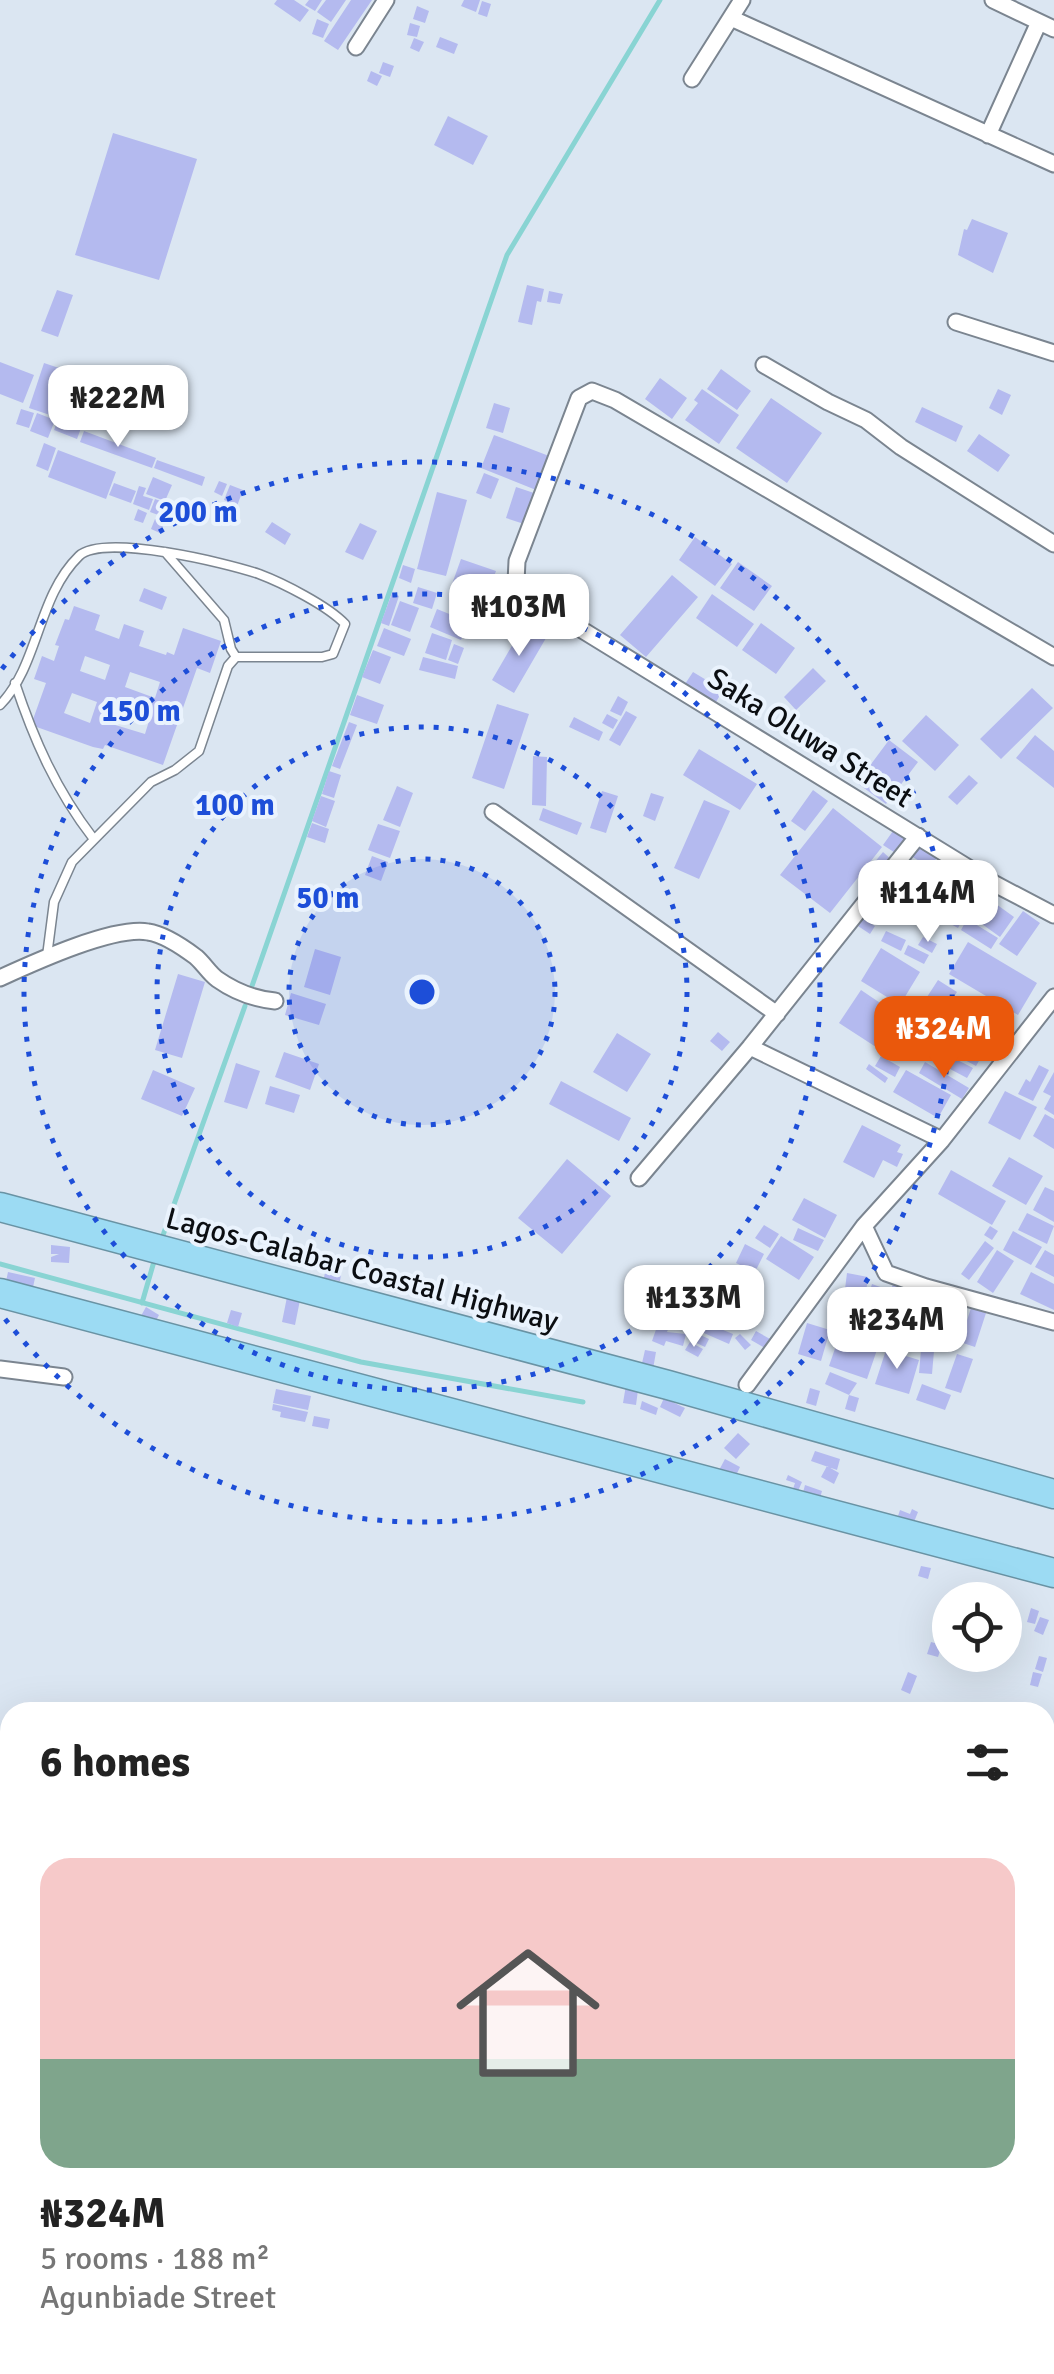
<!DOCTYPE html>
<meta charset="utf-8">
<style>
:root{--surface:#fff;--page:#f2f2f2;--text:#222;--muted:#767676;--accent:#ea580c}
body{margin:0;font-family:Signika,sans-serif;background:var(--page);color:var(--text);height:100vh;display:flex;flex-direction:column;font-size:38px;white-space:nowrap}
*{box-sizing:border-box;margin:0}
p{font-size:32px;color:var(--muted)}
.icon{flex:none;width:55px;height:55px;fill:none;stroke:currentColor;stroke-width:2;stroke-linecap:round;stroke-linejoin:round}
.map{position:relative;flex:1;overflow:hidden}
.side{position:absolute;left:0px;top:1702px;width:1055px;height:672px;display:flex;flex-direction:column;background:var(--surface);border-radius:30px 30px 0 0;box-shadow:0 10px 40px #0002}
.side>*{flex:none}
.fabs{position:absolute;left:932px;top:1582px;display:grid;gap:20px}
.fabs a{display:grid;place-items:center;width:90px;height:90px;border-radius:50%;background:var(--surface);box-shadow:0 10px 40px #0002;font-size:50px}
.price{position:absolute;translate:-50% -85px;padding:0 22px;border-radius:20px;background:#fff;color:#222;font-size:32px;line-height:65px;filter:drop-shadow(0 2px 5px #0008)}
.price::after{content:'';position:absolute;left:50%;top:60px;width:30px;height:22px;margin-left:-15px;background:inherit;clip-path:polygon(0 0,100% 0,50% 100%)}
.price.active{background:var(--accent);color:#fff}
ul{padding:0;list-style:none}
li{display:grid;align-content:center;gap:20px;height:530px;padding:0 40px}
li span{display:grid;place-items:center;height:310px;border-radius:30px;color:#555}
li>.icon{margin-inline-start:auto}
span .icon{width:180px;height:180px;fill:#fffc;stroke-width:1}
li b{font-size:42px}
h2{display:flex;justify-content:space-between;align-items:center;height:120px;padding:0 40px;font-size:42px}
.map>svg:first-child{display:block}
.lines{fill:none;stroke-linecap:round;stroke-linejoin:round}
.stream{stroke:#89d4d3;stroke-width:5}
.building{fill:#b4baef;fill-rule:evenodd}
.lane-casing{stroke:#7b8590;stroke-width:11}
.street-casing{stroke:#7b8590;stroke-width:19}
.highway-casing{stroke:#6993a4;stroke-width:31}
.lane{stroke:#fff;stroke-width:8}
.street{stroke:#fff;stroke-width:15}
.highway{stroke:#9cdbf3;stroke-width:28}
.ring{fill:none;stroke:#1d4ed8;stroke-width:5;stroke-dasharray:5 10}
.labels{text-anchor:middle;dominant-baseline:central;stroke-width:8;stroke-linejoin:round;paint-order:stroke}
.street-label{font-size:30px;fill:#0b0e12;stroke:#eaf3fd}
.centre{fill:#1d4ed8;stroke:#eaf3fd;stroke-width:5}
.ring-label{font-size:30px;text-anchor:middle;font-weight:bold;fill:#1d4ed8;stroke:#eaf3fd;stroke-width:8;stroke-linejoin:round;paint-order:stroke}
</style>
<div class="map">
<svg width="1054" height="2374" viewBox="0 0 1054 2374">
<rect width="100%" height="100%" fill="#dbe6f2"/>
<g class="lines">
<path class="stream" d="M252 986 507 255 660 0
M162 1238 245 1006
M0 1264 361 1362 583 1402
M142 1303 155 1258"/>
</g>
<path class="building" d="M277 0H294L309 10 300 22 274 4Z
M309 0H322L315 11 305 5Z
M326 0H346L331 22 317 12Z
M351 0H372L338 50 324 41Z
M464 0H480L476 12 461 6Z
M482 1 491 4 487 17 478 14Z
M417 6 429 11 425 23 413 19Z
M317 19 329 24 323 38 312 34Z
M410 23 420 26 417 37 407 35Z
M440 37 458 44 454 54 436 47Z
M414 38 424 42 419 52 410 48Z
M383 62 394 66 390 77 379 73Z
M371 71 382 76 377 86 367 81Z
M448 116 488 136 473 165 434 145Z
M113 133 197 159 159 280 75 255Z
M972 219 1008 233 993 273 958 255 964 229 967 230Z
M527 285 544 289 541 302 537 301 532 325 518 322Z
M57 290 73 295 58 337 41 331Z
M549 291 563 294 560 304 547 302Z
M0 362 34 375 23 403 0 394Z
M44 363 68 371 53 416 29 408Z
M721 369 751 391 737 410 707 389Z
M660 378 687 398 672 419 645 399Z
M702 389 739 415 719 444 685 420 698 403 694 400Z
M998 389 1011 395 1002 415 989 408Z
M771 398 822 433 787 483 736 448Z
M494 403 510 408 503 433 486 428Z
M922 407 963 426 956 442 915 422Z
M21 409 34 413 29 428 16 424Z
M37 413 55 420 48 438 30 431Z
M58 420 81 428 77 439 54 430Z
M84 431 156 458 152 468 80 442Z
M979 434 1010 455 998 472 967 451Z
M494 435 549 456 536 490 481 468Z
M44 443 56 448 48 471 36 466Z
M58 450 116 472 106 499 48 477Z
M157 460 205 477 202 486 154 468Z
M484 473 499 479 491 499 476 493Z
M153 477 172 485 165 501 146 494Z
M219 481 227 484 222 496 214 492Z
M114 483 136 491 131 503 109 495Z
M230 485 243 490 237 506 224 500Z
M139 486 146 488 143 496 153 499 149 510 133 504Z
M516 487 534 493 524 524 506 518Z
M437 492 467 500 446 576 417 569Z
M155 499 166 503 161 516 150 512Z
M138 509 147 513 143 523 134 520Z
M155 519 164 523 160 533 151 529Z
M272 522 291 534 285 545 265 532Z
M360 523 377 531 363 560 345 552Z
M695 537 732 564 715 586 679 560Z
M461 559 496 571 486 597 452 584Z
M738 562 772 586 754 611 720 588Z
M403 565 415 569 411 583 399 578Z
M672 575 698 597 646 657 620 635Z
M418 587 437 593 432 609 413 603Z
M144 588 167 597 162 610 139 601Z
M392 593 399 596 389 626 381 623Z
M712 594 754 624 737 647 696 618Z
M400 601 419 608 410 632 391 625Z
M74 606 100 615 95 630 119 639 124 624 144 631 139 646 166 655 167 652 174 655 183 628 221 641 210 673 197 668 163 765 105 745 103 749 93 747 31 725 46 683 34 679 42 656 54 661 59 646 55 645 65 619 69 620ZM85 656 110 665 105 680 80 671ZM130 672 160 682 155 698 125 687ZM72 693 97 702 90 723 64 713ZM117 710 149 721 145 734 112 724Z
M437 609 469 622 461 640 430 627Z
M761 623 795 648 776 674 742 650Z
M524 625 546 638 514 693 492 680Z
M384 628 411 639 404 656 377 646Z
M432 633 452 640 446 660 425 653Z
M454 644 464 648 458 664 448 660Z
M373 650 391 657 380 684 362 677Z
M423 657 458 666 455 679 419 670Z
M813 668 826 681 796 710 784 697Z
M693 672 723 690 716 702 685 684Z
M1032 688 1053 708 1001 759 980 739Z
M357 695 384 705 377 724 350 715Z
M618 696 628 702 621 716 610 711Z
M497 704 529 714 504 789 472 778Z
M626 711 637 717 620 746 609 740Z
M607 714 618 720 613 729 602 723Z
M926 715 959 745 935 771 902 741Z
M574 717 603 732 599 741 569 727Z
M349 722 357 725 340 769 332 766Z
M1035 735 1054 751V788L1016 758Z
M889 740 918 762 886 804 857 783Z
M699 749 757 784 740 810 683 775Z
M533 756 547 757 546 806 532 805Z
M329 771 341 775 334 798 322 794Z
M969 775 978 783 957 805 948 797Z
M397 786 413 793 400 827 383 820Z
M813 790 828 801 805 831 791 821Z
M602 791 618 796 606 833 590 828Z
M651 793 664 797 655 821 643 816Z
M321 796 335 801 326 827 312 821Z
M704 800 730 811 699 879 674 868Z
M543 808 582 823 577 835 539 820Z
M833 808 882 847 830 913 780 875Z
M312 823 329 829 325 843 307 837Z
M378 824 400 831 390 858 368 850Z
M893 831 909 842 900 856 883 845Z
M917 845 937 857 931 868 911 856Z
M883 852 894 862 875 884 864 875Z
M372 856 388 862 381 881 365 875Z
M906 856 938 882 911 915 880 890Z
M943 862 975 879 959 906 945 898 953 885 936 875Z
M978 891 1014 917 1000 937 964 911Z
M879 897 890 905 883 916 871 907Z
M940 899 966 913 958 928 932 914Z
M1023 911 1040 923 1017 956 999 944Z
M863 919 875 926 870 934 858 926Z
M967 919 998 938 991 949 961 930Z
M886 931 906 940 901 951 881 941Z
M923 937 937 944 932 953 918 945Z
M968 942 1037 983 1018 1015 949 974Z
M908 945 929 955 924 964 904 954Z
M881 948 920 972 900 1005 861 981Z
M315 949 341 957 330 995 304 987Z
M178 974 205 982 182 1058 155 1050Z
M938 980 957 992 953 998 1003 1029 987 1054 918 1011Z
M861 990 898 1015 876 1047 839 1023Z
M291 993 326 1004 319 1025 285 1015Z
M718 1032 730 1042 722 1051 710 1041Z
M617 1033 651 1054 627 1092 593 1072Z
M943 1033 983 1054 976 1066 937 1045Z
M940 1051 973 1068 967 1078 935 1061Z
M284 1052 319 1064 310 1090 275 1077Z
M881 1056 900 1067 895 1077 875 1066Z
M925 1062 969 1088 962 1099 919 1073Z
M236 1063 260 1071 247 1109 224 1102Z
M869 1064 888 1078 885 1083 866 1069Z
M1039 1065 1049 1070 1033 1101 1018 1094 1026 1079 1030 1082Z
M153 1070 195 1088 182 1116 141 1099Z
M906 1070 951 1095 938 1118 893 1092Z
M1054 1072V1115L1044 1109 1051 1096 1043 1092Z
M561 1081 631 1118 619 1141 549 1104Z
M270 1086 300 1095 294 1113 265 1104Z
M1005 1091 1037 1107 1020 1140 988 1123Z
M1045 1114 1054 1119V1149L1033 1136Z
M862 1125 901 1145 897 1152 903 1154 897 1167 883 1160 874 1178 843 1162Z
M1009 1157 1043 1176 1026 1205 992 1186Z
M567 1159 611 1196 562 1254 518 1218Z
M951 1170 1006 1201 992 1225 938 1194Z
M1045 1187 1054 1191V1222L1033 1210Z
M804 1198 837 1215 825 1238 792 1220Z
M1027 1213 1054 1226 1047 1244 1018 1230Z
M764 1225 779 1234 770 1248 755 1238Z
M990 1226 998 1231 992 1240 984 1235Z
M798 1228 824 1240 818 1251 793 1240Z
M1013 1231 1042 1247 1031 1265 1003 1250Z
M781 1236 814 1257 799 1280 766 1259Z
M985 1241 994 1248 969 1280 961 1274Z
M745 1244 764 1254 755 1272 736 1263Z
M51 1245 70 1247 69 1263 51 1262V1257L59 1254H51Z
M997 1250 1014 1261 993 1293 977 1282Z
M1045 1250 1054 1255V1277L1035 1267Z
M328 1254 344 1256 340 1281 324 1278Z
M8 1272 35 1278 30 1301 3 1295Z
M1031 1272 1054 1284V1310L1020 1294Z
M847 1273 868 1277 866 1292 845 1289Z
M872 1284 886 1289 882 1302 868 1297Z
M893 1284 915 1292 906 1319 884 1311Z
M665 1294 676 1298 672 1309 660 1305Z
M706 1294 724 1304 721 1310 716 1307 708 1317 704 1313 711 1304 703 1299Z
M287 1297 300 1300 295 1325 282 1322Z
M853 1297 882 1304 875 1333 846 1325Z
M678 1298 684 1300 677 1322 671 1320Z
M918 1298 934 1303 925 1335 909 1330Z
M945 1303 967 1310 964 1318 942 1312Z
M146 1307 159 1315 151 1330 137 1323Z
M971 1308 986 1313 975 1347 960 1342Z
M231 1310 242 1313 238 1327 227 1323Z
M682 1312 693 1314 690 1329 679 1327Z
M884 1314 891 1315V1322L904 1323 902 1339 892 1338 891 1345 882 1344Z
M934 1314 944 1317 935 1348 924 1345Z
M660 1318 671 1322 667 1332 686 1334 683 1346 666 1341 664 1346 652 1341Z
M701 1321 733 1334 729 1344 697 1330Z
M807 1323 830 1330 821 1361 798 1354Z
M842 1328 880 1341 867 1379 829 1366Z
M756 1331 770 1339 765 1348 751 1340Z
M696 1333 709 1339 705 1347 692 1341Z
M740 1334 751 1345 745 1350 735 1338Z
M690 1342 703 1349 698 1357 685 1350Z
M645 1350 656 1352 652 1375 640 1372Z
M886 1350 919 1360 909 1394 875 1384Z
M921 1350 934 1351 932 1374 919 1373Z
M957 1354 973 1359 961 1393 945 1388Z
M830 1372 857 1383 849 1395 859 1398 855 1412 845 1409 849 1395 825 1384Z
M628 1373 640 1375 636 1405 623 1403Z
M922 1384 951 1395 945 1410 916 1400Z
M810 1388 820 1391 816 1406 806 1403Z
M276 1389 311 1396 308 1410 273 1403Z
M664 1398 685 1408 680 1417 660 1407Z
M642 1401 658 1408 656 1415 640 1409Z
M273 1404 308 1412 305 1422 280 1417 281 1412 272 1410Z
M314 1416 330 1419 328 1429 312 1426Z
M738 1433 750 1444 736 1459 724 1448Z
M815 1451 840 1459 837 1470 811 1461Z
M725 1459 740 1467 733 1482 717 1474Z
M827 1466 839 1473 834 1484 821 1477Z
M788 1475 802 1482 798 1491 793 1489 795 1483 786 1480Z
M805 1485 822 1491 820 1498 800 1504Z
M912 1509 918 1512 912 1527 895 1525 900 1510 910 1514Z
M921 1566 931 1568 928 1579 918 1576Z
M1031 1608 1039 1611 1035 1624 1027 1622Z
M1040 1617 1049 1620 1043 1635 1034 1631Z
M931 1642 942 1645 938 1657 927 1654Z
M1039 1656 1047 1658 1043 1672 1035 1669Z
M908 1672 917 1676 910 1694 901 1690Z
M1033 1672 1042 1674 1038 1687 1030 1685Z
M1046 1732 1054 1734V1746L1049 1744 1047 1755Z
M1046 1884 1054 1909 1045 1913V1884Z
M1054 2060V2073L1045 2074V2062Z
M1054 2298V2322L1046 2319Z
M538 2365H560L558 2374H535Z
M614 2365 626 2369 623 2374H608Z
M825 2365H837V2374H825Z
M860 2365H877V2374H859Z
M905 2365H923L922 2373 904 2372Z
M1028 2365H1037L1032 2374H1017L1018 2368 1026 2370Z"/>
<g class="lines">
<g class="lane-casing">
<path id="lane" d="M165 552 224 620 231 649 236 657
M15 683C34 740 56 790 93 838
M0 705C39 665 37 597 79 556 103 533 227 563 259 574 283 583 328 606 345 624L333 654 322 657H236L228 666 199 751 175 770 151 782 72 862 54 902 47 956"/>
</g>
<g class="street-casing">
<path id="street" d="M993 0 1054 29
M731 18 1054 164
M356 47 386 0
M692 79 742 0
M988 135 1039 22
M956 322 1054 353
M764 365 828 402 866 420 901 447 1054 544
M1054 657 615 400 592 391 579 398 517 561 516 582 540 604 993 883 1054 915
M493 812 777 1014
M0 978C33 963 113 926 148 932 163 934 184 948 196 957 204 964 209 973 217 979 234 991 255 999 275 1001
M750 1047 942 1140
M639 1178 750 1047 918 836
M864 1226 886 1273 926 1287 1054 1322
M0 1369 64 1377
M747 1385 864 1226 942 1140 1054 997"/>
</g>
<g class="highway-casing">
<path id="highway" d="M0 1207 668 1385 1054 1494
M0 1293 1054 1573"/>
</g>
<use href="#lane" class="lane"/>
<use href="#street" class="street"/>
<use href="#highway" class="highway"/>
</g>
<circle cx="422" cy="992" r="133" fill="#1d4ed8" fill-opacity=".12"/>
<g class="ring">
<circle cx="422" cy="992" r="133"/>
<circle cx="422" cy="992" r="265"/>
<circle cx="422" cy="992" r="398"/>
<path d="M2 669A530 530 0 1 1 2 1315"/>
</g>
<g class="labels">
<g class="street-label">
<text transform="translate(810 738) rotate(32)">Saka Oluwa Street</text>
<text transform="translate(362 1270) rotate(15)">Lagos-Calabar Coastal Highway</text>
</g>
</g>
<circle cx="422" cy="992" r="15" class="centre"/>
<g class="ring-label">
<text x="198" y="522">200 m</text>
<text x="141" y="721">150 m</text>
<text x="235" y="815">100 m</text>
<text x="328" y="908">50 m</text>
</g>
</svg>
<div class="fabs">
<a><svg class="icon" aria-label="locate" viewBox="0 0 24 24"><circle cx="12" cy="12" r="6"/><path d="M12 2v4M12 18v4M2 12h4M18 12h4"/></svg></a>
</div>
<b class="price" style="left:118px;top:450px">₦222M</b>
<b class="price" style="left:519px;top:659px">₦103M</b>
<b class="price" style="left:928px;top:945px">₦114M</b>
<b class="price active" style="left:944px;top:1081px">₦324M</b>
<b class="price" style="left:694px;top:1350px">₦133M</b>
<b class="price" style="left:897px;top:1372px">₦234M</b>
<section class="side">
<h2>6 homes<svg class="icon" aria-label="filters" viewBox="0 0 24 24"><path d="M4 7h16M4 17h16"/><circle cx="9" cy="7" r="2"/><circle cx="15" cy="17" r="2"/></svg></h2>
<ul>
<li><span style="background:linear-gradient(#f6c9c9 65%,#7fa58c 0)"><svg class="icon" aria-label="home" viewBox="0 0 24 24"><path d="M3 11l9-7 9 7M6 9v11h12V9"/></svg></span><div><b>₦324M</b><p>5 rooms · 188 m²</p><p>Agunbiade Street</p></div></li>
</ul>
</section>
</div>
